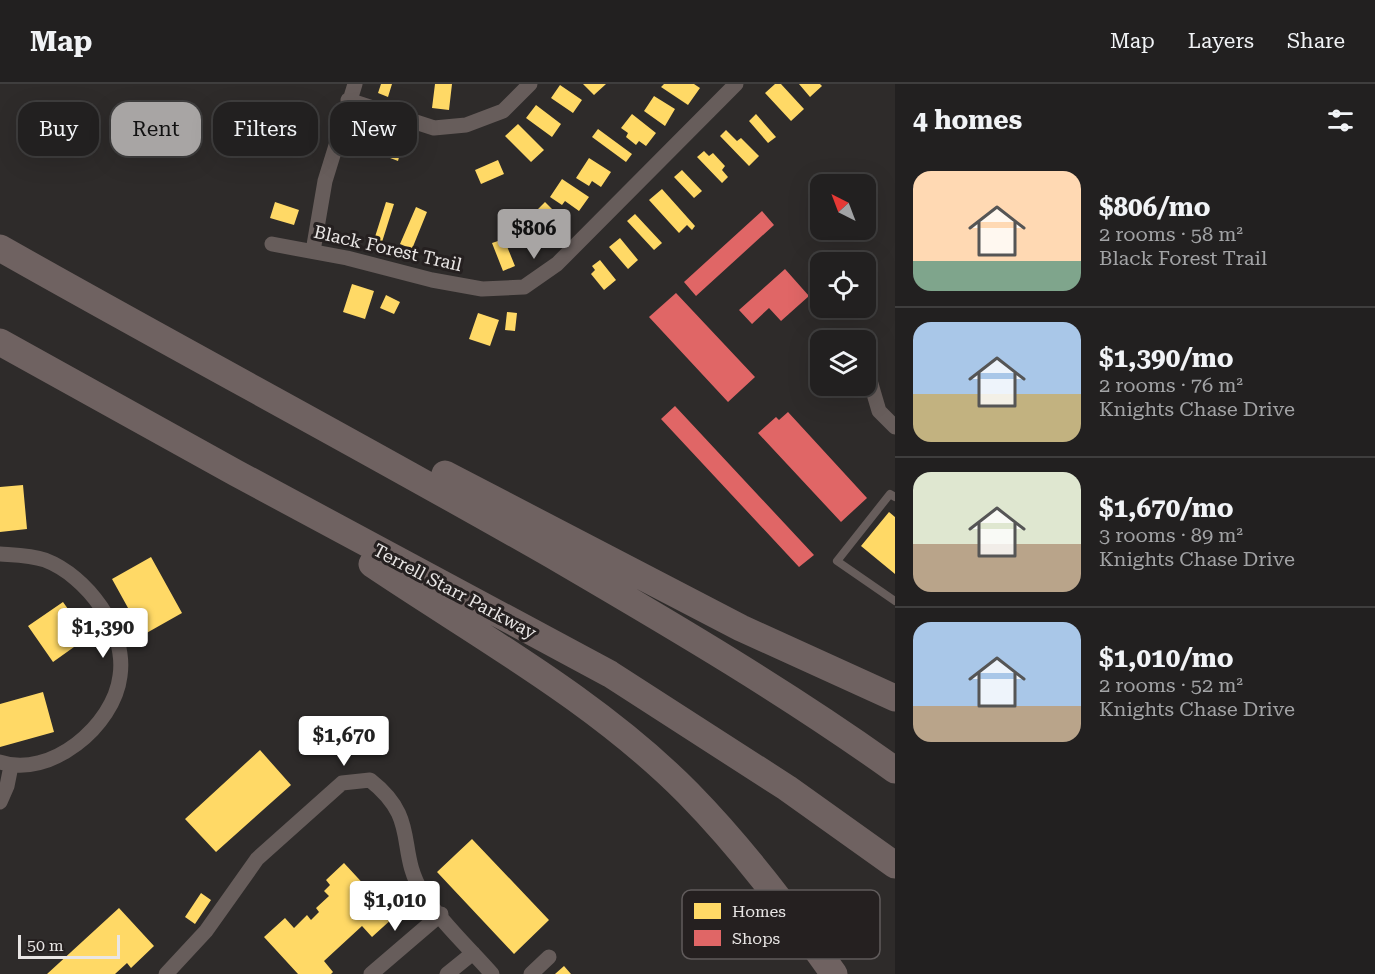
<!DOCTYPE html>
<meta charset="utf-8">
<style>
:root{--surface:#222020;--page:#2a2829;--text:#f1f3f6;--muted:#a2a3a5;--line:#3f3e3e;--accent:#a8a5a4}
body{margin:0;font-family:"Roboto Serif",serif;background:var(--page);color:var(--text);height:100vh;display:flex;flex-direction:column;font-size:22px;white-space:nowrap}
*{box-sizing:border-box;margin:0}
p{font-size:20px;color:var(--muted)}
.icon{flex:none;width:33px;height:33px;fill:none;stroke:currentColor;stroke-width:2;stroke-linecap:round;stroke-linejoin:round}
.map{position:relative;flex:1;overflow:hidden}
.sheet{display:flex;flex-direction:column;background:var(--surface);width:480px}
.sheet>*{flex:none}
.top-card{position:absolute;left:18px;top:18px;width:570px;height:54px;display:flex;gap:12px}
.needle{width:39px;rotate:318deg}
.buttons{position:absolute;left:810px;top:90px;display:grid;gap:12px}
.buttons a{display:grid;place-items:center;width:66px;height:66px;border-radius:12px;background:var(--surface);box-shadow:0 6px 24px #0002,0 0 0 2px var(--line);font-size:30px}
.scale{position:absolute;left:18px;bottom:15px;width:102px;box-sizing:border-box;padding-left:6px;border:3px solid #e9e6e5;border-top:0;font-size:16px;line-height:21px;white-space:nowrap;color:#e9e6e5;-webkit-text-stroke:4px #252020;paint-order:stroke}
.price{position:absolute;translate:-50% -51px;padding:0 14px;border-radius:6px;background:#fff;color:#222;font-size:20px;line-height:39px;filter:drop-shadow(0 2px 3px #0008)}
.price::after{content:'';position:absolute;left:50%;top:36px;width:18px;height:14px;margin-left:-9px;background:inherit;clip-path:polygon(0 0,100% 0,50% 100%)}
.price.selected{background:var(--accent);color:#111}
ul{padding:0;list-style:none}
li{display:flex;align-items:center;gap:18px;height:150px;padding:0 18px}
li+li{border-top:2px solid var(--line)}
li span{display:grid;place-items:center;flex:none;width:168px;height:120px;border-radius:18px;color:#555}
li>.icon{margin-inline-start:auto}
span .icon{width:72px;height:72px;fill:#fffc;stroke-width:1}
li b{font-size:26px}
h2{display:flex;justify-content:space-between;align-items:center;height:72px;padding:0 18px;font-size:26px}
.pill{padding:0 21px;border-radius:18px;background:var(--surface);box-shadow:0 6px 24px #0002,0 0 0 2px var(--line);font-size:21px;line-height:54px}
.pill.selected{background:var(--accent);color:#111}
header{display:flex;align-items:center;gap:36px;box-sizing:border-box;height:84px;padding:0 30px;background:var(--surface);border-bottom:2px solid var(--line)}
header strong{font-size:28px}
nav{display:flex;gap:33px;margin-inline-start:auto;font-size:21px}
main{display:flex;flex:1;min-height:0}
.map>svg:first-child{display:block}
.homes{fill:#ffd966}
.shops{fill:#e06666}
.lines{fill:none;stroke-linecap:round;stroke-linejoin:round}
.service{stroke:#675d5b;stroke-width:8}
.minor{stroke:#675d5b;stroke-width:15}
.motorway{stroke:#6f6261;stroke-width:27}
.labels{text-anchor:middle;dominant-baseline:central;stroke-width:6;stroke-linejoin:round;paint-order:stroke}
.street-label{font-size:18px;fill:#e9e6e5;stroke:#252020}
.key{fill:#252020;stroke:#605b5b;stroke-width:1.5}
.key-label{font-size:16px;fill:#e9e6e5}
</style>
<header>
<strong>Map</strong>
<nav><a>Map</a><a>Layers</a><a>Share</a></nav>
</header>
<main>
<div class="map">
<svg width="895" height="890" viewBox="0 0 895 890">
<rect width="100%" height="100%" fill="#2e2b2a"/>
<path class="homes" d="M381 0H392L388 13 378 9Z
M435 0H452L449 26 432 24Z
M583 0H606L594 11Z
M664 0H694L700 4 688 21 661 3Z
M775 0H781L804 25 791 37 765 9Z
M799 0H820L822 2 810 13Z
M560 1 582 16 573 29 551 14Z
M654 12 675 25 665 42 644 27Z
M536 21 561 40 552 53 526 34Z
M292 24 319 37 312 53 284 41Z
M632 30 656 49 646 62 639 57 636 61 626 53 628 49 621 44Z
M756 30 776 53 768 59 749 37Z
M518 40 544 66 531 78 505 52Z
M598 45 632 70 626 78 592 53Z
M726 46 737 57 741 54 759 72 749 82 720 52Z
M388 62 401 66 398 77 385 72Z
M704 67 709 72 713 69 725 82 722 86 728 93 722 99 697 73Z
M589 74 611 88 601 103 592 97 589 102 576 94Z
M498 76 504 90 481 100 475 86Z
M682 86 702 107 694 114 674 93Z
M562 95 589 113 579 127 565 117 562 121 550 113Z
M662 105 695 142 692 146 687 141 679 149 649 116Z
M275 118 299 126 294 141 270 134Z
M386 118 394 120 382 158 374 156Z
M545 118 565 138 554 149 534 129Z
M416 123 427 128 412 165 400 160Z
M635 130 662 159 654 166 627 137Z
M526 139 542 157 535 163 519 145Z
M620 154 638 176 628 185 609 163Z
M504 155 515 182 503 187 492 159Z
M600 176 616 196 604 206 591 190 595 186 592 182Z
M352 200 374 207 365 235 343 228Z
M386 211 400 218 394 230 380 224Z
M507 228 517 229 515 247 505 246Z
M478 229 499 236 490 262 469 255Z
M23 401 27 445 0 448V403Z
M889 428 895 433V490L861 462Z
M151 473 182 529 143 551 112 495Z
M63 518 88 553 53 578 28 542Z
M43 608 54 648 0 663V620Z
M260 666 291 701 216 768 185 735Z
M472 755 549 836 514 870 437 788Z
M344 779 394 833 372 853 362 842 324 877 333 888 331 890H298L264 853 285 834 294 844 307 831 311 836 319 828 316 824 329 812 324 807 330 801 326 796Z
M201 809 211 816 195 840 185 833Z
M119 824 154 862 131 884 127 879 115 890H47Z
M564 882 571 890H555Z"/>
<path class="shops" d="M762 127 774 141 696 212 684 198Z
M785 185 809 212 781 237 769 224 752 240 739 226Z
M676 209 755 293 728 318 649 233Z
M675 322 814 471 799 483 661 335Z
M788 328 867 414 841 438 758 349 776 333 779 336Z"/>
<g class="lines">
<path class="service" d="M895 413 890 410 837 477 895 517"/>
<path class="minor" d="M348 16 434 44 466 41 503 27 530 0
M272 160 347 174 432 196 482 205 524 203 557 180 736 0
M313 167 325 97 355 0
M869 293 879 327 895 343
M0 470C15 471 31 471 45 476 87 492 127 546 120 592 114 642 50 695 0 678
M0 718 7 702 11 682
M166 890 206 847 257 775 342 699 370 696C421 736 395 765 423 810 439 836 471 866 492 890
M371 890 441 830
M447 890 473 869
M531 890 549 873"/>
<path class="motorway" d="M0 164C187 270 378 371 564 478 677 544 789 610 895 686
M0 258 236 389 610 590 787 704 895 781
M445 390 741 544 895 614
M372 480C479 552 597 617 688 709 743 765 789 827 834 890"/>
</g>
<g class="labels">
<g class="street-label">
<text transform="translate(388 164) rotate(13)">Black Forest Trail</text>
<text transform="translate(455 507) rotate(28)">Terrell Starr Parkway</text>
</g>
</g>
<rect x="682" y="806" width="198" height="69" rx="9" class="key"/>
<rect x="694" y="819" width="27" height="16" fill="#ffd966"/>
<rect x="694" y="846" width="27" height="16" fill="#e06666"/>
<g class="key-label">
<text x="732" y="833">Homes</text>
<text x="732" y="860">Shops</text>
</g>
</svg>
<div class="buttons">
<a><svg class="needle" viewBox="-14 -14 28 28"><path d="M0-13l5 13h-10z" fill="#e53935"/><path d="M0 13l5-13h-10z" fill="#a2a3a5"/></svg></a>
<a><svg class="icon" aria-label="locate" viewBox="0 0 24 24"><circle cx="12" cy="12" r="6"/><path d="M12 2v4M12 18v4M2 12h4M18 12h4"/></svg></a>
<a><svg class="icon" aria-label="layers" viewBox="0 0 24 24"><path d="M12 4l9 5-9 5-9-5zM3 14l9 5 9-5"/></svg></a>
</div>
<div class="scale">50 m</div>
<b class="price selected" style="left:534px;top:176px">$806</b>
<b class="price" style="left:103px;top:575px">$1,390</b>
<b class="price" style="left:344px;top:683px">$1,670</b>
<b class="price" style="left:395px;top:848px">$1,010</b>
<div class="top-card">
<a class="pill">Buy</a>
<a class="pill selected">Rent</a>
<a class="pill">Filters</a>
<a class="pill">New</a>
</div>
</div>
<section class="sheet">
<h2>4 homes<svg class="icon" aria-label="filters" viewBox="0 0 24 24"><path d="M4 7h16M4 17h16"/><circle cx="9" cy="7" r="2"/><circle cx="15" cy="17" r="2"/></svg></h2>
<ul>
<li><span style="background:linear-gradient(#ffd9b3 75%,#7fa58c 0)"><svg class="icon" aria-label="home" viewBox="0 0 24 24"><path d="M3 11l9-7 9 7M6 9v11h12V9"/></svg></span><div><b>$806/mo</b><p>2 rooms · 58 m²</p><p>Black Forest Trail</p></div></li>
<li><span style="background:linear-gradient(#a9c7e8 60%,#c2b280 0)"><svg class="icon" aria-label="home" viewBox="0 0 24 24"><path d="M3 11l9-7 9 7M6 9v11h12V9"/></svg></span><div><b>$1,390/mo</b><p>2 rooms · 76 m²</p><p>Knights Chase Drive</p></div></li>
<li><span style="background:linear-gradient(#dfe7d0 60%,#b9a48a 0)"><svg class="icon" aria-label="home" viewBox="0 0 24 24"><path d="M3 11l9-7 9 7M6 9v11h12V9"/></svg></span><div><b>$1,670/mo</b><p>3 rooms · 89 m²</p><p>Knights Chase Drive</p></div></li>
<li><span style="background:linear-gradient(#a9c7e8 70%,#b9a48a 0)"><svg class="icon" aria-label="home" viewBox="0 0 24 24"><path d="M3 11l9-7 9 7M6 9v11h12V9"/></svg></span><div><b>$1,010/mo</b><p>2 rooms · 52 m²</p><p>Knights Chase Drive</p></div></li>
</ul>
</section>
</main>
